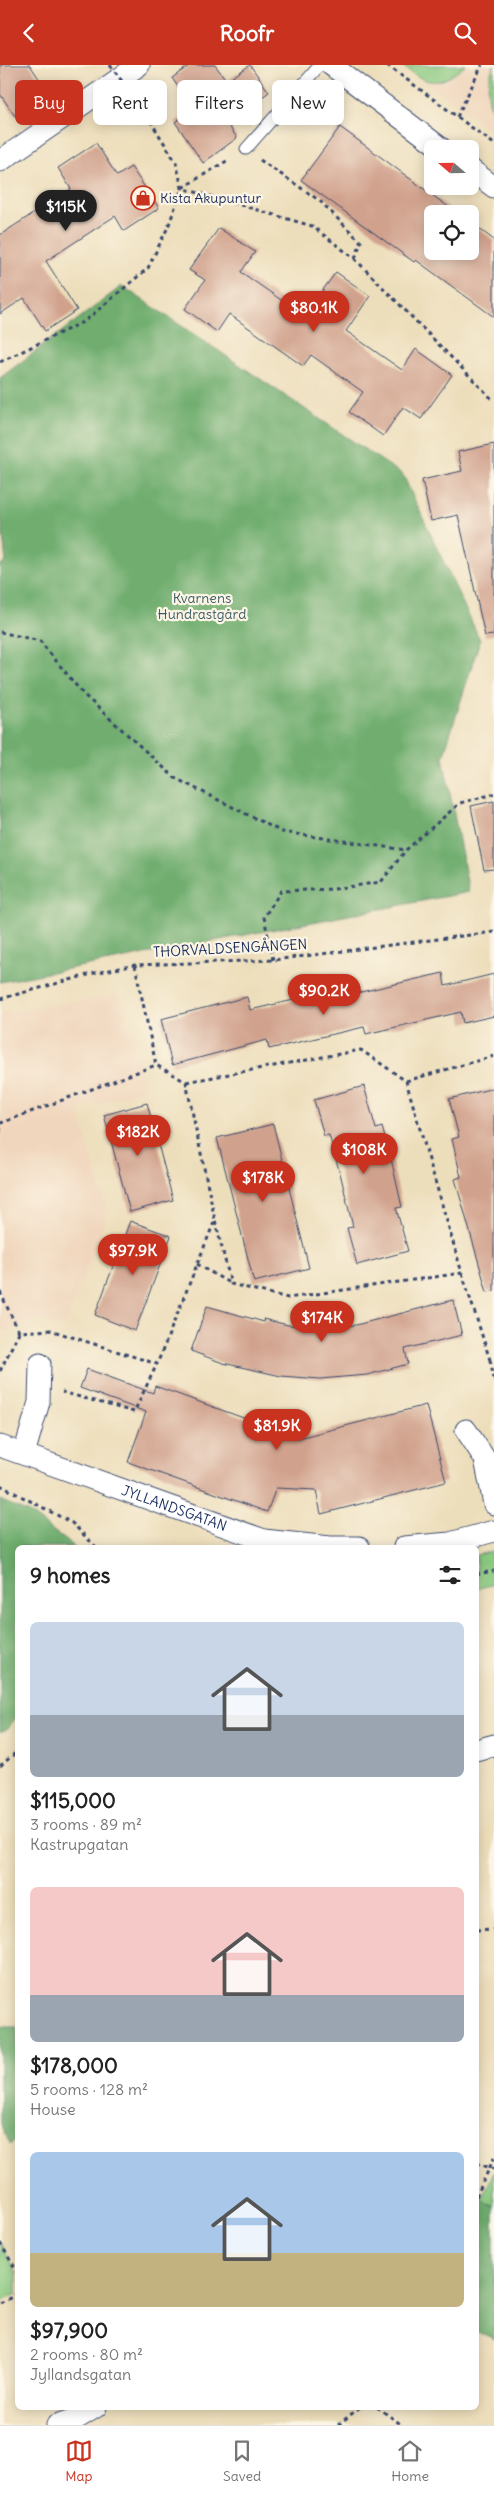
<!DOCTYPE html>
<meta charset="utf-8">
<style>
:root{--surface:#fff;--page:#f6f6f6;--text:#222;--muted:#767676;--line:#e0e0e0;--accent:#c8321e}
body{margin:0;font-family:Delius,sans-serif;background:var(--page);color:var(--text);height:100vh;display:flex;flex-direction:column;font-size:19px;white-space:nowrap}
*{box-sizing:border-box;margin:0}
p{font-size:16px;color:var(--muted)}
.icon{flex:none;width:28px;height:28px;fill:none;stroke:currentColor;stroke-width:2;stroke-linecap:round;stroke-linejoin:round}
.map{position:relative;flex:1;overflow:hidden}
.side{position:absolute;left:15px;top:1480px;width:464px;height:865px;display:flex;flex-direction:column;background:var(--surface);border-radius:8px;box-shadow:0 2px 12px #0003}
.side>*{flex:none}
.top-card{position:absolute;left:15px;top:15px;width:465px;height:45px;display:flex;gap:10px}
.needle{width:32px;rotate:290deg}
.controls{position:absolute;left:424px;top:75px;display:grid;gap:10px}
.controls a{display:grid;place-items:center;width:55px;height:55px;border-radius:8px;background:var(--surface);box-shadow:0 2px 12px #0003;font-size:25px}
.price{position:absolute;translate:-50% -42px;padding:0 11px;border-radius:18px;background:var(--accent);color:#fff;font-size:16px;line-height:32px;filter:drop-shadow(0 1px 2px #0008)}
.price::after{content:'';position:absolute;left:50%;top:30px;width:15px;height:11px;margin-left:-8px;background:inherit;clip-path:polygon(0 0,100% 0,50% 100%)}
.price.selected{background:#222;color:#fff}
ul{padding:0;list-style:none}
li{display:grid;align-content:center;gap:10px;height:265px;padding:0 15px}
li span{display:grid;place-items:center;height:155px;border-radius:8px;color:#555}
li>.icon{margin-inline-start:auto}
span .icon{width:90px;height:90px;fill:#fffc;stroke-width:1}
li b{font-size:21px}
h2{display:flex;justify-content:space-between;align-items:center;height:60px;padding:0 15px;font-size:21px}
.tag{padding:0 18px;border-radius:8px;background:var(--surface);box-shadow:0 2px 12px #0003;font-size:18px;line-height:45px}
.tag.selected{background:var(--accent);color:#fff}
header{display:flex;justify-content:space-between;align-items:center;height:65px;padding:0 15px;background:var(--accent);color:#fff;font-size:22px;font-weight:700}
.tab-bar{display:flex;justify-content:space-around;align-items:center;height:70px;border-top:1px solid var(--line);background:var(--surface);font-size:14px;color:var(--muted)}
.tab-bar a{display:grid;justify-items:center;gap:2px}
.tab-bar .selected{color:var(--accent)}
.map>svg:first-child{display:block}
.built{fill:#f0d6bc}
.green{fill:#8ac980;stroke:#527c6f}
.forest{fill:#6fad6e;stroke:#456e66}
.building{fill:#d0a18c}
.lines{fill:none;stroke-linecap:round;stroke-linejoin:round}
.service-casing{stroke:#3a496c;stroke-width:13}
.minor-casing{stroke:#3a496c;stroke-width:23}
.path{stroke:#3a496c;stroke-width:3;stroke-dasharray:4 4;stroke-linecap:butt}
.service{stroke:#fff;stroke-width:11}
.minor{stroke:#fff;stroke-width:21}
.path-bridge{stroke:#3a496c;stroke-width:3;stroke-dasharray:4 4;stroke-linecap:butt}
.labels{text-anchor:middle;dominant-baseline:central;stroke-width:4.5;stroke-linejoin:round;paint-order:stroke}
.poi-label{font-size:14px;fill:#1b2f5e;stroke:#fcf5e5;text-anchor:start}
.park-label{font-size:14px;fill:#3c5d68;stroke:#fcf5e5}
.street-label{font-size:14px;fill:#1b2f5e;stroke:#fcf5e5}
</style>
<header><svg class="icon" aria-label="back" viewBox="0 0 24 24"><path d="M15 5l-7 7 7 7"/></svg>Roofr<svg class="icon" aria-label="search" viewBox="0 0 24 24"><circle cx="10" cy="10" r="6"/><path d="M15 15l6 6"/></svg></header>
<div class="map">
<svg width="494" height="2360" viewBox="0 0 494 2360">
<rect width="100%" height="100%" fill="#fcf5e5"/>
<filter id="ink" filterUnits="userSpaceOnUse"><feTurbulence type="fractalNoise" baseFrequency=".02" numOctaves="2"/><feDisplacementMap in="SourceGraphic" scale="10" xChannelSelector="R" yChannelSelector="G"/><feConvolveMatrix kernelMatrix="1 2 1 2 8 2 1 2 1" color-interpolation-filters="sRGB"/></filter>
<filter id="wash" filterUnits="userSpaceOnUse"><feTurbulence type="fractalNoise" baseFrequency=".0096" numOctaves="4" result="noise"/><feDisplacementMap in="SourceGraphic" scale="20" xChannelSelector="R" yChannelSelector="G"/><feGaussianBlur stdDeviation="1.12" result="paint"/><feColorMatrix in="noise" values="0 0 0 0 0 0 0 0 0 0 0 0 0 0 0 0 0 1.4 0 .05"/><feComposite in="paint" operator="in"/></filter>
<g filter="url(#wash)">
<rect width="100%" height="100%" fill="#eddebb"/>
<path class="built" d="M401 0H494V67L414 10Z
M120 929 145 1024 78 1045 108 1149 63 1264 37 1253 8 1266H0V949Z"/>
<path class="green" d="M401 0H466C438 23 429 21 401 0Z
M494 0V51C486 34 486 17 494 0Z
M494 1486V1519L476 1524V1490Z
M494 2107V2141L481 2135Z
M0 2178 17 2208V2229L0 2238Z"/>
<path class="forest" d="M122 221 403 410 480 575 443 692 469 827 0 917V500L6 497 0 444V313Z
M0 1435 29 1448 75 1482H18L17 1651 8 1663 0 1668Z
M0 1962H17V2072L11 2080 0 2059Z
M481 2135 494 2141V2275L476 2266V2146Z"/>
<g id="blocks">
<path class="building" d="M0 0H30L49 29 15 51 0 29Z
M190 0H215L227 16 250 0 269 27 227 58 237 73 203 98 175 57 193 44 172 13Z
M340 62 458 149H432V186H470V157L494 175V252L416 195 414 197 301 115Z
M96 78 117 111 131 102 159 143 124 166 115 151 46 196 77 245 45 266 24 233 0 249V170L71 124 58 103Z
M219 163 255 187 241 207 304 251 336 207 370 231 346 266 402 305 416 284 452 310 421 354 403 342 383 371 349 347 363 327 311 290 303 301 229 249 217 267 185 244 205 215 189 205Z
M494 379V570L485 571 458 450 431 456 422 415 462 406 458 387Z
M494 736V804L484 805 471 741Z
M443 908 445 921 494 909V951L463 958 461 947 366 969 364 962 269 984 267 975 172 1000 161 954 247 932 250 945 346 923 348 930Z
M364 1021 376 1064 382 1062 392 1098 402 1142 396 1143 408 1186 357 1200 347 1163 353 1162 341 1112 329 1070 324 1071 314 1035Z
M494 1023V1226L487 1227 455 1114 461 1112 452 1074 459 1072 449 1034Z
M147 1038 173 1135 130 1147 104 1050Z
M273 1059 309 1203 254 1217 217 1073Z
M130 1156 171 1171 135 1266 95 1250Z
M453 1235 462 1270 405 1284 408 1299 367 1310 320 1314 281 1311 223 1298 191 1286 207 1241 264 1257 263 1254 288 1260 322 1263 356 1260Z
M87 1304 153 1328 155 1321 299 1373 426 1340 446 1417 321 1449 316 1425 276 1423 267 1447 128 1397 146 1347 80 1323Z"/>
</g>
</g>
<g filter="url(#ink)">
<use href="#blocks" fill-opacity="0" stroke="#3a496c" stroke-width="1"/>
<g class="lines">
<g class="service-casing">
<path id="service" d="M246 84 320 0"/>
</g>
<g class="minor-casing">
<g id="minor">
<path d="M331 0 442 84"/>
<path d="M0 96 139 0"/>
<path d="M470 104 494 122"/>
<path d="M466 1365 485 1394 494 1439"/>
<path id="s1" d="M0 1381 264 1475 330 1482H359"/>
<path d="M24 1389 39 1337 40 1299"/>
<path d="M404 1482 450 1478 494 1466"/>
<path d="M476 1685 494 1680"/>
<path d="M57 2360 76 2354 96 2342"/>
</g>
</g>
<path class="path" d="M387 0 494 79
M146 49 176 97 182 123 312 161 355 194 494 336
M457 52 482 0
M260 95 320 136 361 177 355 194
M0 297 85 256 148 203 168 162 182 123 230 94
M0 567 40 576 83 629 175 713 282 767 406 785
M273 895 264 852 281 826 334 824 381 817 406 785 460 738 494 729
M135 900 156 1000 186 1017 215 1155 157 1299
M0 934 95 908 135 900 273 895 494 867
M406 1016 494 991
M186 1017 361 985 406 1016 462 1208 288 1233 231 1219 215 1155
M0 1067 1 1058 156 1000
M197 1199 231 1219
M462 1208 490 1295 494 1294
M0 1227 19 1267
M490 1295 494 1314
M0 1306 19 1267 50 1265 157 1299 134 1347 62 1327
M0 1420 72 1458 96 1482
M476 1509 494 1506
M0 1701 18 1686
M476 1865 494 1864
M476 2098 494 2104
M476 2132 494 2093
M0 2178 18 2208
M0 2238 18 2229
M377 2342 402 2360
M338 2360 360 2342"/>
<use href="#service" class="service"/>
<use href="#minor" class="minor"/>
<path class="path-bridge" d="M110 0 146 49"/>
</g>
</g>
<defs>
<g id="shop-ring" transform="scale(1.25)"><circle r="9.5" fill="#fcf5e5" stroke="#c8321e" stroke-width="1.5"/><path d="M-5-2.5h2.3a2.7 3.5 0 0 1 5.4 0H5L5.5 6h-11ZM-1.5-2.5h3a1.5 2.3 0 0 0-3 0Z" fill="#c8321e"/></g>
</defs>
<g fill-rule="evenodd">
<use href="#shop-ring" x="143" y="133"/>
</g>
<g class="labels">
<g class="poi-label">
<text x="160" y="133">Kista Akupuntur</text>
</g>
<g class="park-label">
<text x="202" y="533">Kvarnens<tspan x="202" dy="16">Hundrastgård</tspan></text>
</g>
<g class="street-label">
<text transform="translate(230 883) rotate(-3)">THORVALDSENGÅNGEN</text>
<text stroke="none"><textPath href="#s1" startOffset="185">JYLLANDSGATAN</textPath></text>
</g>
</g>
</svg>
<div class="controls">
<a><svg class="needle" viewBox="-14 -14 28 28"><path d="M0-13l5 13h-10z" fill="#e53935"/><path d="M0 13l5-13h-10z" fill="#767676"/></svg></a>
<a><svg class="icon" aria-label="locate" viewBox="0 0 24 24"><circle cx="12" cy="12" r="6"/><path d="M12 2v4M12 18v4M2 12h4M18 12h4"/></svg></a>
</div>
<b class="price selected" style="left:66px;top:167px">$115K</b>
<b class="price" style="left:314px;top:268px">$80.1K</b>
<b class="price" style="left:324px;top:951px">$90.2K</b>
<b class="price" style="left:138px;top:1092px">$182K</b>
<b class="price" style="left:364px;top:1110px">$108K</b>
<b class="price" style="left:263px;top:1138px">$178K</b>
<b class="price" style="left:133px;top:1211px">$97.9K</b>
<b class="price" style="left:322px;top:1278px">$174K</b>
<b class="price" style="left:277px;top:1386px">$81.9K</b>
<div class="top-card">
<a class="tag selected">Buy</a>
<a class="tag">Rent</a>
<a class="tag">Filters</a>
<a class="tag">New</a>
</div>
<section class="side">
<h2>9 homes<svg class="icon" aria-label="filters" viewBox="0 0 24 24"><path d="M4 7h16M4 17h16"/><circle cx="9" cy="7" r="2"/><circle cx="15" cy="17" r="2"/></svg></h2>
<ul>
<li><span style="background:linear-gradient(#c9d6e8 60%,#9aa5b1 0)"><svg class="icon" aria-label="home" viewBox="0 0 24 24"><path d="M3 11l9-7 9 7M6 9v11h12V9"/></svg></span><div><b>$115,000</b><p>3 rooms · 89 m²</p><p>Kastrupgatan</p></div></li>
<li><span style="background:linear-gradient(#f6c9c9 70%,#9aa5b1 0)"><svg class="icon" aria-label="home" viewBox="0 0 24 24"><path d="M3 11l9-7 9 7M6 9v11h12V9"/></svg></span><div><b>$178,000</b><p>5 rooms · 128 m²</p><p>House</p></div></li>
<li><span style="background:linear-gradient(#a9c7e8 65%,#c2b280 0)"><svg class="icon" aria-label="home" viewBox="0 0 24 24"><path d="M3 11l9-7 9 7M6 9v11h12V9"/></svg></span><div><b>$97,900</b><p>2 rooms · 80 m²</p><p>Jyllandsgatan</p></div></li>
</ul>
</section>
</div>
<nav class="tab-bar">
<a class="selected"><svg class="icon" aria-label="map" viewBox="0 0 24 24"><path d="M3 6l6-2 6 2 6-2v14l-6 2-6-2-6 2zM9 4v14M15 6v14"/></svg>Map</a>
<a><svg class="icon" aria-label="saved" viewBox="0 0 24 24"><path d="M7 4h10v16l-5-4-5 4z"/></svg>Saved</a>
<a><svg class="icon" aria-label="home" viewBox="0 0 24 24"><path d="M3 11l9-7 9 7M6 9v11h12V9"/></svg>Home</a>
</nav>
